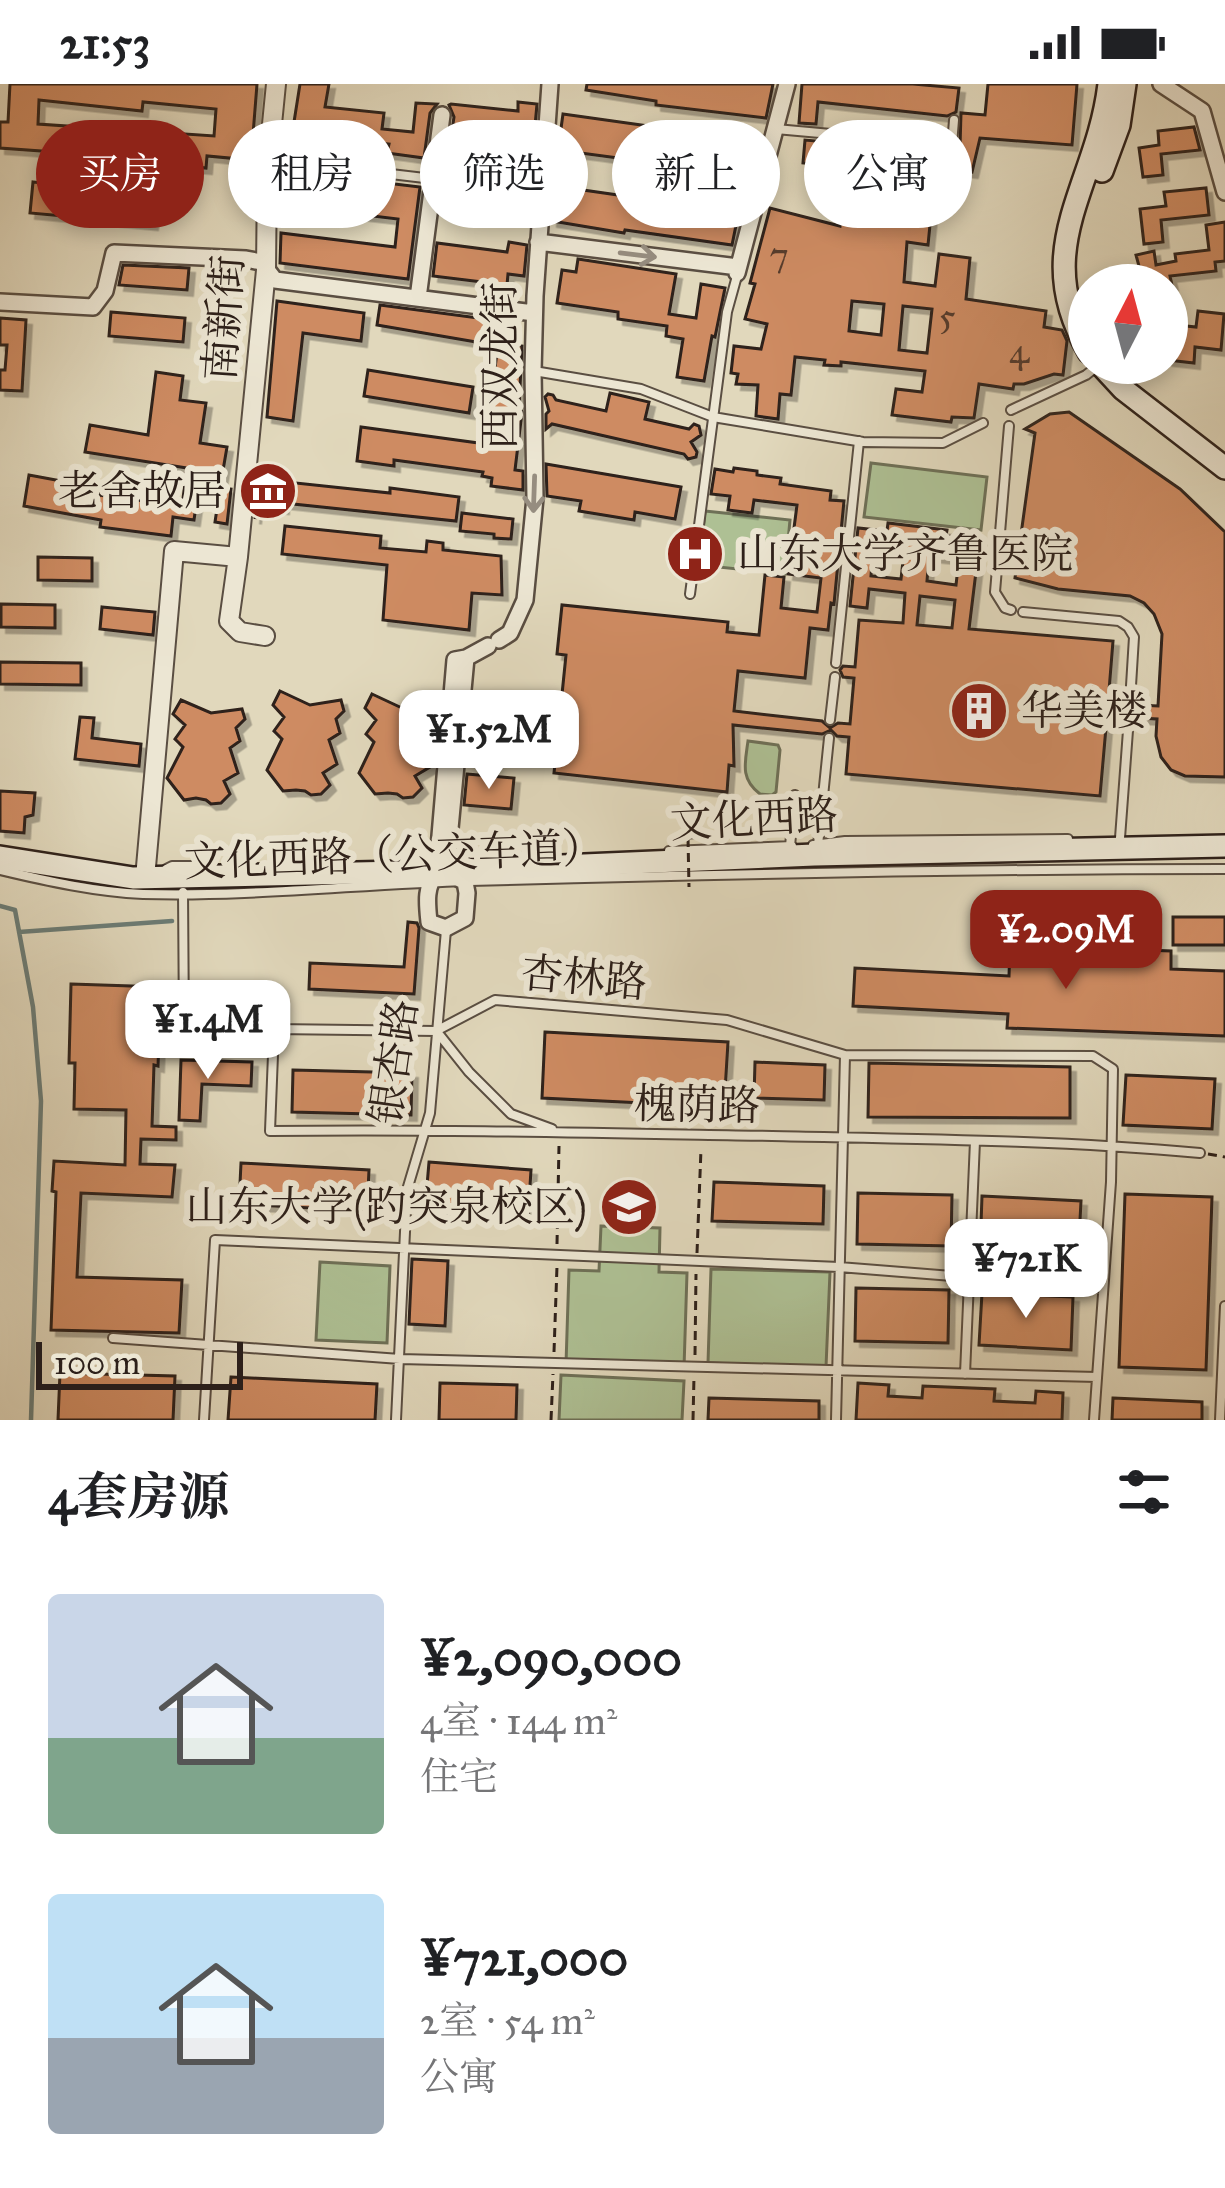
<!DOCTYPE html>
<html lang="zh">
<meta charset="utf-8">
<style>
:root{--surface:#fff;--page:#f6f6f6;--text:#202124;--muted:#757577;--accent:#8f2418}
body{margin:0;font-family:"IM FELL Great Primer","Noto Serif SC",serif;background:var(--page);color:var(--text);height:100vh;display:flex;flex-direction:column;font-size:45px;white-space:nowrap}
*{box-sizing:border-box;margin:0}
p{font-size:39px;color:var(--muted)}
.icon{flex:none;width:66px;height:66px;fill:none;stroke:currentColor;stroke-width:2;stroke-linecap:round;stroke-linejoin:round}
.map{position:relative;height:1336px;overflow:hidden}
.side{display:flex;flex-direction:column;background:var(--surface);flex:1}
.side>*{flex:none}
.top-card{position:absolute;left:36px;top:36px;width:1155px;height:108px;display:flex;gap:24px}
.needle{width:78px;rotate:6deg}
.fabs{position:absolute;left:1068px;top:180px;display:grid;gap:24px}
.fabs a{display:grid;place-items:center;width:120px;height:120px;border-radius:50%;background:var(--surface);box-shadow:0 6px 18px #0003;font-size:60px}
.scale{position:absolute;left:36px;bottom:30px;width:207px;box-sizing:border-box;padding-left:12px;border:6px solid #2d201a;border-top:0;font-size:33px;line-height:42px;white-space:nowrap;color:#2d201a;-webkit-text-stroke:9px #ece6d3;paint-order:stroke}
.price{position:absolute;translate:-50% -102px;padding:0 27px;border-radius:24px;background:#fff;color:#222;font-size:39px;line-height:78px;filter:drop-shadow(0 3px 6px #0008)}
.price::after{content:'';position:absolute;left:50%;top:72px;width:36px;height:27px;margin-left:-18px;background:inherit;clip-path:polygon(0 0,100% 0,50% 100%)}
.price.selected{background:var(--accent);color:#fff}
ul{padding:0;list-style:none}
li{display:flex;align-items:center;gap:36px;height:300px;padding:0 48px}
li span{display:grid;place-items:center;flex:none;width:336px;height:240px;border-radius:12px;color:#555}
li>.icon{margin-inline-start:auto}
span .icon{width:144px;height:144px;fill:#fffc;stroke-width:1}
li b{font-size:51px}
h2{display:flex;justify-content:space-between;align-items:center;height:144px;padding:0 48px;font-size:51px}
.tag{padding:0 42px;border-radius:54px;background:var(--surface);box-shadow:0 6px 18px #0003;font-size:42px;line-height:108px}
.tag.selected{background:var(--accent);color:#fff}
.status{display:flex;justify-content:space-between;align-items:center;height:84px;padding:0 60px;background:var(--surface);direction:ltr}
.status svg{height:33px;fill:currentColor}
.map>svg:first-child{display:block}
.green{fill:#aec094;stroke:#6e7057;stroke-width:3}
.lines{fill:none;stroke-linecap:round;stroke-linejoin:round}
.stream{stroke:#6b7c76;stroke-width:4.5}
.building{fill:#ce8b62;stroke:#2d201a;stroke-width:3;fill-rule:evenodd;filter:url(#shadow)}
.service-casing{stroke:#5a4e42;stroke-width:12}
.minor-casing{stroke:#5a4e42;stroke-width:20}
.tertiary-casing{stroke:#5a4e42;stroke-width:22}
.secondary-casing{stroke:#2d201a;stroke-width:26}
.path{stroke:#2d201a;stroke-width:3;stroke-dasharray:9 6;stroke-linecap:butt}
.service{stroke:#ece6d3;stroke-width:8}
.minor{stroke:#ece6d3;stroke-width:15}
.tertiary{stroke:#ece6d3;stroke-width:18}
.secondary{stroke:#ece6d3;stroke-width:21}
.path-bridge{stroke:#2d201a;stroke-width:3;stroke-dasharray:9 6;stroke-linecap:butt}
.oneway{stroke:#968d80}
.labels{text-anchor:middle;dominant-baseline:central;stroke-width:12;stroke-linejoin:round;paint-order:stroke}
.number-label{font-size:36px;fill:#553b2c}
.street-label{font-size:42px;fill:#2d201a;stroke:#ece6d3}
.poi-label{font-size:42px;fill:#2d201a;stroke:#ece6d3;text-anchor:end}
</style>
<div class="status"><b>21:53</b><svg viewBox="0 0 49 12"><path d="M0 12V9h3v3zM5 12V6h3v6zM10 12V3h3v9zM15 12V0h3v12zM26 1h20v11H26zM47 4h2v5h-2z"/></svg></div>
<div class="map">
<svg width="1225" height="1336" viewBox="0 0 1225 1336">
<defs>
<filter id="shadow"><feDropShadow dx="5.5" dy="5.5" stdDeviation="0" flood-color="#0004"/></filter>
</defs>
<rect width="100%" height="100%" fill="#e1d8bc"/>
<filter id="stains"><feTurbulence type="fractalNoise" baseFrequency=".00167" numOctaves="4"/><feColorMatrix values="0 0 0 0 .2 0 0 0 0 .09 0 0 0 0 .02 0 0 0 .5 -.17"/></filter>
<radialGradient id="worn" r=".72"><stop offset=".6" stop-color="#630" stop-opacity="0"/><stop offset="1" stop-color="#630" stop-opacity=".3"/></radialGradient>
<path class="green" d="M871 379 987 393 981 446 864 433Z
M705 427 790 436 785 490 699 481Z
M748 657 778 661 780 666 776 708 772 711 760 710C740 695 745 679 748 657Z
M601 1142 660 1144 659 1188 687 1189 684 1284 566 1280 569 1186 599 1187Z
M320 1178 390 1182 387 1259 316 1256Z
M711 1185 830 1188 826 1283 708 1279Z
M561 1291 684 1297 682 1336H559Z"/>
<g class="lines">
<path class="stream" d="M0 822 15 826 33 923 41 1017 31 1336
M19 848 172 837"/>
</g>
<path class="building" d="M10 0H257L251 76 207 72 206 84 139 78 140 74 0 64V38H8ZM39 16 142 27 143 18 216 25 214 52 38 40Z
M300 0H329L325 23 384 29 382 45 413 48 416 19 437 20 430 29 424 74 387 69 389 60 320 53 319 61 291 57Z
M587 0H773L766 34 656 21V17L586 6Z
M802 0H913L959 4 956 28 947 32 818 18 816 40 799 39Z
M988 0H1077L1072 61 980 54 972 88 955 86 954 94 803 79 805 56 954 69 960 62 961 29 985 31Z
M518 18 537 20 534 53 521 52V61L451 53 454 33 449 21 451 20 518 27Z
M563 30 734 54 728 95 745 97 732 161 625 146 624 149 552 137 555 102 639 114 640 108 712 118 716 87 558 66Z
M1194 43 1200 66 1161 70 1163 91 1143 93 1139 64 1159 61 1158 47Z
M286 87 420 103 408 195 280 179 281 149 395 163 398 135 282 121Z
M517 90 532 91 529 124 516 122 515 132 442 124 446 91 516 99Z
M33 98 155 110 152 140 30 129Z
M1206 104 1209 131 1161 136 1163 158 1144 160 1140 125 1166 122 1164 108Z
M842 122 931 131 928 161 907 158 904 198 935 202 939 170 970 174 966 215 1046 227 1044 243 1062 246 1067 257 1063 291 1054 290 1024 300H1014L1013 305 979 300 974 334 952 333 951 338 892 331 896 305 922 308 925 287 841 278V282L824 281 825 276 795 273 791 311 780 310 778 335 756 332 758 301 736 300 738 290 731 289 734 262 761 265 767 240 745 235 755 200 750 199 770 124 840 142ZM852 217 884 220 881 251 849 247ZM903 222 932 225 927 269 899 266Z
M1225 138V177L1215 178 1216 187 1170 192 1172 201H1121L1118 186 1139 182 1136 171 1154 167 1156 181 1176 177 1175 170 1209 166 1206 141Z
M509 158 527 161 524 192 508 190 507 201 433 192 437 159 507 168Z
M578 175 676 190 669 230 696 234 701 200 725 204 715 253 712 252 704 297 677 293 683 255 666 252 667 242 618 235V228L557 219 562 186 576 188Z
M123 181 189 184 187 206 119 201Z
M277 217 364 229 361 257 303 249 293 337 267 333Z
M380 221 486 235 482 259 377 241Z
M1198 227 1224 230 1221 266 1195 263 1194 279 1167 276V240L1196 243Z
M111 228 185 234 183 258 109 252Z
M0 234 26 236 22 307 0 306V286H5L7 261H0Z
M498 259 522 262 519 323 522 328 515 386 523 387V406L491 402 492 394 482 392 483 388 394 376V382L357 377 361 343 486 360Z
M368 286 473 303 469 329 364 312Z
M156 288 183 292 180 316 206 319 200 359 227 363 220 404 231 405 227 440 215 438 218 418 197 415 194 436 173 433 171 452 100 443 101 436 24 422 29 391 99 404 98 411 182 422 187 384 85 368 90 341 148 351Z
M610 309 649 318 645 335 689 345 694 340 699 342 701 351 691 358 697 368 696 373 688 375 684 370 552 340 546 345V330L549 327 545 313 548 310 553 311 556 316 606 327Z
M1069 328 1180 405 1225 448V693L1185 692 1171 686 1161 673 1156 652 1157 635 1137 634 1133 626 1138 621 1158 622 1162 550 1154 530 1144 519 1130 512 1058 505 1015 494 1035 349 1025 345 1050 330Z
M546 380 681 403 675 435 635 428 634 436 579 427 581 417 547 412Z
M734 384 757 387V391L781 394 780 400 831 407 830 416 844 417 834 520 831 519 828 546 810 544 805 594 738 587 734 627 822 637 830 644 838 639 850 640 854 594 843 593 840 586 843 582 855 583 859 536 903 539 905 509 869 505 867 524 850 522 858 444 887 447 888 439 947 446 946 452 980 455 969 545 1113 557 1108 619 1122 620 1126 625 1121 633 1107 632 1100 712 846 690 849 653 837 652 831 646 822 650 733 641 734 682 729 681 727 708 554 689 566 571 557 570 562 521 728 538 727 548 759 551 765 491 784 493 781 524 817 528 821 494 788 490 797 421 754 416 752 429 728 426 730 412 711 410 715 385 733 388ZM873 464 904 468 901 495 871 492ZM929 472 959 475 956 501 927 497ZM920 512 955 516 952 544 917 541Z
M260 388 287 392 286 398 390 409V404L459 413 456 437 283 419V424L257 421 255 435Z
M462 429 513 435 511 455 494 454V450L460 447Z
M285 442 381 452 380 464 426 468 427 457 443 459V466L501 472 502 511 472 509 469 546 383 536 387 481 282 470Z
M38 473 92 474V497L38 496Z
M1 520 55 521V544L1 543Z
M102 523 155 528 153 551 100 545Z
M0 578 81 579V601L0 600Z
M280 607 310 621 341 616 344 627 336 635 340 649 329 656 337 680 323 689 330 701 321 710 311 711 305 707 296 706 283 707 267 686 282 655 274 647 284 633 273 621Z
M372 610 402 624 433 619 436 630 428 638 432 652 421 659 430 683 415 692 422 704 413 713 403 714 397 710 388 709 375 710 359 689 374 658 366 650 376 636 365 624Z
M181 616 211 629 242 625 245 635 236 644 240 657 230 664 238 689 224 697 230 710 221 719 211 720 206 716 196 714 184 716 167 694 183 663 175 655 185 641 173 630Z
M80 633 94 634 92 654 141 660 139 682 75 675Z
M467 690 514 694 511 725 464 721Z
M0 707 35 709 33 731 25 733 24 749 0 747Z
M1173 833H1225V861H1173Z
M408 838 417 839 419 844 414 910 309 905 310 879 404 883Z
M1010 861 1171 867V885L1225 887V952L1007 944 1008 930 853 922 855 884 1009 892Z
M71 900 161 903 158 982 154 981 152 1042 176 1043V1056L141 1055 140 1080 175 1081 172 1113 81 1109 77 1193 182 1196 179 1249 51 1246 56 1108 52 1107 54 1077 125 1081 126 1026 74 1025 75 979H69Z
M545 948 728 958 724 1023 542 1014Z
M181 976 252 978 251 1002 202 1000 200 1037 179 1036Z
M755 978 825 981 824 1016 754 1014Z
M869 979 1070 983V1034L868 1033Z
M293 986 412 989 411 1031 292 1028Z
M1126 991 1215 995 1212 1045 1123 1041Z
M429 1078 531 1086 528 1133 425 1125Z
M241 1079 369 1086 367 1127 239 1120Z
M714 1098 824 1102 823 1140 712 1137Z
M858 1109 952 1111 951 1162 857 1160Z
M1125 1110 1212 1113 1206 1286 1119 1283Z
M982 1112 1081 1117 1078 1174 980 1169Z
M412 1175 448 1177 445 1242 409 1240Z
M856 1204 949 1206 948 1259 855 1257Z
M982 1209 1073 1213 1071 1266 979 1261Z
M60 1289 175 1292 173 1336H58Z
M231 1293 377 1300 375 1336H228Z
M440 1299 517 1301 516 1336H439Z
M858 1299 889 1301 888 1312 922 1314 923 1302 995 1305 994 1317 1035 1319 1036 1307 1063 1309 1062 1336H856Z
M709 1314 819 1317V1336H708Z
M1113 1314 1202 1318V1336H1112Z"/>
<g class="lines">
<g class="service-casing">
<path id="service" d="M776 45 952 61 954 36
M298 79 433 95
M534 287 641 305 713 333 863 358 943 359 983 339
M1011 326 1086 291 1100 280
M1009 342 995 508 1005 524 1011 526
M690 510 727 228 737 192
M1023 528 1119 537 1128 543 1134 553 1130 618
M836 579 859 357
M830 636 835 593
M1120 754 1129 633
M813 761 845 757 1068 755
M818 761 829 654
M790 762 795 711
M669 767 792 762
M166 785 172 782H205
M0 786C46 797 96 808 143 810 252 813 362 800 470 797 722 790 973 785 1225 785
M183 808 184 944 436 947 495 916 727 936 845 971 1093 972 1113 985 1111 1098 1094 1336
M274 945 270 1047C437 1045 604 1049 772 1052 914 1055 1058 1056 1200 1069
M438 949 469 988 511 1030 552 1045
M113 1254 400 1275 1097 1293
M965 1290 975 1057
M204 1336 215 1156 839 1183 1103 1204
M396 1336 407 1106 430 1029 446 846
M836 1336 845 971
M1220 1336 1225 1222"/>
</g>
<g class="minor-casing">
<path id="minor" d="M1161 0 1202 27 1225 108
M538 158 738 183
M737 189 787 0
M418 214 442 31
M0 218 93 223 105 207 114 169 246 175 261 178 275 196 534 229
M499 556 510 549 525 516 535 414 533 287 535 212 550 0
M466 574 446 787 465 798 467 809 465 834 446 844 429 838C427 818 425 804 437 787L455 576 466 574 488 562"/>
</g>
<g class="tertiary-casing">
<path id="tertiary" d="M238 473 266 186 267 90 276 0
M145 794 174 467 238 473 229 537 240 548 265 552"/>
</g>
<g class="secondary-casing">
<path id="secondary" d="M1102 87 1119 41 1125 0
M1089 268C1028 163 1097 103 1109 0
M1099 279 1123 305 1225 384
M0 773 133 794 446 787 814 771 1225 762"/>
</g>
<path class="path" d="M688 754 724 752
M1208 1070 1225 1073
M557 1160 559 1062
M697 1169 701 1065
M554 1268 557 1182
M695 1271 696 1190
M551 1336 553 1290
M693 1336 694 1292"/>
<use href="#service" class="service"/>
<use href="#minor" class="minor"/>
<use href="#tertiary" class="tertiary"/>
<use href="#secondary" class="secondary"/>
<path class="path-bridge" d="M688 754 689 803"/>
</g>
<defs><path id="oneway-shaft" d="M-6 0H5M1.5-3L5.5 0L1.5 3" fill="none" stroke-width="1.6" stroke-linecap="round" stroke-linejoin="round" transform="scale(3)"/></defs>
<g class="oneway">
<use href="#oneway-shaft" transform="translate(638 171) rotate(7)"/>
<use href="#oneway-shaft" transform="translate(534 410) rotate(92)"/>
</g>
<defs>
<g id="museum-disc" transform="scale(3)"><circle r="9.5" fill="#8f2418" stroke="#ece6d3"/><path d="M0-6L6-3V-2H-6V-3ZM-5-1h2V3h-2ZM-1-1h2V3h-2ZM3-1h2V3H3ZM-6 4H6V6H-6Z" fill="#fff"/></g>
<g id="hospital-disc" transform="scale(3)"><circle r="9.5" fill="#8f2418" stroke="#ece6d3"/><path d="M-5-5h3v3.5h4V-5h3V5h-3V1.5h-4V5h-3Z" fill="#fff"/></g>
<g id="building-disc" transform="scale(3)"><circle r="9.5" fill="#8f2418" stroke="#ece6d3"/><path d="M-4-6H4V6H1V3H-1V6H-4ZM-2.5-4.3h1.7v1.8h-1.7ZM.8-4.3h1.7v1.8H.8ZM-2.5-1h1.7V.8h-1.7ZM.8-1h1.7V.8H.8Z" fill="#fff"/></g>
<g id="university-disc" transform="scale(3)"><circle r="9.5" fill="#8f2418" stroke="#ece6d3"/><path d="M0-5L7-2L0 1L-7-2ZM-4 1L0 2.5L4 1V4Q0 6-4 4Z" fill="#fff"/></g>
</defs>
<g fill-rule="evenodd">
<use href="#museum-disc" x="268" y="407"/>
<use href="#hospital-disc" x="695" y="470"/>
<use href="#building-disc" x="979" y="627"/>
<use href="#university-disc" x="629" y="1123"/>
</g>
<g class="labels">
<g class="number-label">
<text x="779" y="171">7</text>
<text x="947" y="232">5</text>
<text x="1019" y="267">4</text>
</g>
<g class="street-label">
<text transform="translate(224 234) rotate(-86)">南新街</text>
<text transform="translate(500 282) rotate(-90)">西双龙街</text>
<text transform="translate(754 735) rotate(-3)">文化西路</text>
<text transform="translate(394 771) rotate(-2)">文化西路（公交车道）</text>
<text transform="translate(584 894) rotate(5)">杏林路</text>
<text transform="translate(394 978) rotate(-82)">银杏路</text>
<text transform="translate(697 1021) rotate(1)">槐荫路</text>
</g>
<g class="poi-label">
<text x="226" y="407">老舍故居</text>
<text x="737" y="470" text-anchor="start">山东大学齐鲁医院</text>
<text x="1021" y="627" text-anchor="start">华美楼</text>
<text x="587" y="1123">山东大学(趵突泉校区)</text>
</g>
</g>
<rect width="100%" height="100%" filter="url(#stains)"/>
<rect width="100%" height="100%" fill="url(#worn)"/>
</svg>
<div class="fabs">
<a><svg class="needle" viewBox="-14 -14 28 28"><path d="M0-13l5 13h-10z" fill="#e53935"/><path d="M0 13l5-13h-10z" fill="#757577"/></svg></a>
</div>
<div class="scale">100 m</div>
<b class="price" style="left:489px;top:708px">¥1.52M</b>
<b class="price selected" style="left:1066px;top:908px">¥2.09M</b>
<b class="price" style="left:208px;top:998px">¥1.4M</b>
<b class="price" style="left:1026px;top:1237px">¥721K</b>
<div class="top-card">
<a class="tag selected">买房</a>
<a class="tag">租房</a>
<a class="tag">筛选</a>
<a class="tag">新上</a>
<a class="tag">公寓</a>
</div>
</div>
<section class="side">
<h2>4套房源<svg class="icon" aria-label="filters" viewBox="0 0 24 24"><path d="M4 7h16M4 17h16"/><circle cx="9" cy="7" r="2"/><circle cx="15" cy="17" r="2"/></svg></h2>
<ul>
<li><span style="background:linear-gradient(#c9d6e8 60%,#7fa58c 0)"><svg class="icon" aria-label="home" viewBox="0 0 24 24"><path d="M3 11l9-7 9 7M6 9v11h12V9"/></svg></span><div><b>¥2,090,000</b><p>4室 · 144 m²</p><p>住宅</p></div></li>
<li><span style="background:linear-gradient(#bfe0f5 60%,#9aa5b1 0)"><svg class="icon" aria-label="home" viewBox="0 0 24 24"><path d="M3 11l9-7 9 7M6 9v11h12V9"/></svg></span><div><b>¥721,000</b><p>2室 · 54 m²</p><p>公寓</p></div></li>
</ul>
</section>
